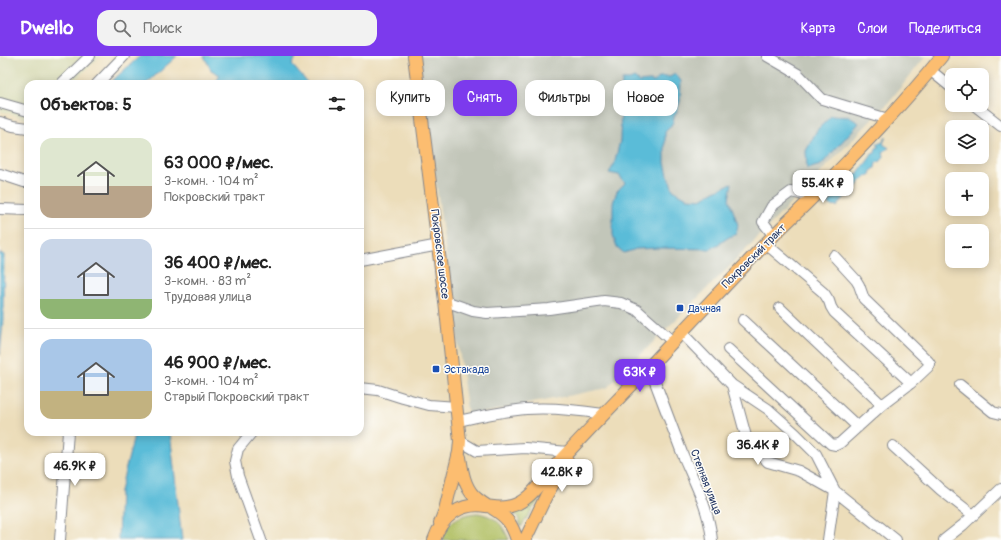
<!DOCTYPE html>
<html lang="ru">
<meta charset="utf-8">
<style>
:root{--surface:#fff;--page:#f2f2f2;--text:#222;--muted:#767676;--line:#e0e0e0;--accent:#7c3aed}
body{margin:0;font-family:Pangolin,sans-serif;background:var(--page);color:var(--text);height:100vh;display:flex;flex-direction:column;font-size:15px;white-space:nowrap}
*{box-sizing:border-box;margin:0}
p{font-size:13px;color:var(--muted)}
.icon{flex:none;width:22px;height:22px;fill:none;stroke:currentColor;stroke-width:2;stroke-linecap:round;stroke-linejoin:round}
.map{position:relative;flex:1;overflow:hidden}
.drawer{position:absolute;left:24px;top:24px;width:340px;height:356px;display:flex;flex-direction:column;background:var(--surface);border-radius:12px;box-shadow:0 2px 10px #0003}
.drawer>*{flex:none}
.hud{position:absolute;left:376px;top:24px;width:380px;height:36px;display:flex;gap:8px}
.tools{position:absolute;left:945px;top:12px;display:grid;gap:8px}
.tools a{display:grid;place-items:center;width:44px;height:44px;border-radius:8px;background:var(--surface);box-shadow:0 2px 10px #0003;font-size:20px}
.price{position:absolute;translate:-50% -34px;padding:0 9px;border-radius:8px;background:#fff;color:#222;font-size:13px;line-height:26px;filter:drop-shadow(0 1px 2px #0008)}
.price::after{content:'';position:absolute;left:50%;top:24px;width:12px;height:9px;margin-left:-6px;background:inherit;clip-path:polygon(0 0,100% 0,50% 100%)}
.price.on{background:var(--accent);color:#fff}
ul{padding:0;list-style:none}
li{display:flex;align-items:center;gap:12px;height:100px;padding:0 16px}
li+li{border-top:1px solid var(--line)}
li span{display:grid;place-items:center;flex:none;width:112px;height:80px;border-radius:12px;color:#555}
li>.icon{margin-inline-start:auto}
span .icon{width:48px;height:48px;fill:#fffc;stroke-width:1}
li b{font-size:17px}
h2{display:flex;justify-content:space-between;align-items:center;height:48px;padding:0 16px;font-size:17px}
.pill{padding:0 14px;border-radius:12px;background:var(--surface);box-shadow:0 2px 10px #0003;font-size:14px;line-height:36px}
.pill.on{background:var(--accent);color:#fff}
header{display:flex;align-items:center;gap:24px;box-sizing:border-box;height:56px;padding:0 20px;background:var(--accent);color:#fff}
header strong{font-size:19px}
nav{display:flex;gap:22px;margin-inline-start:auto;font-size:14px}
.search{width:280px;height:36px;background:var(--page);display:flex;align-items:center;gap:10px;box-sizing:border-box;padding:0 14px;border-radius:12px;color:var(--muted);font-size:15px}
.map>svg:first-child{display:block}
.built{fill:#dcdebc}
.industrial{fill:#c2c6b9}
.green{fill:#aebd5f;stroke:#64765e}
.water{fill:#5abcd8;stroke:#3a769b}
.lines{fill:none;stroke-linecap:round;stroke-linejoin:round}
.minor-casing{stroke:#84868c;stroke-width:12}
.major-casing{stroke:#84868c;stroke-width:14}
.minor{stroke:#fff;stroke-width:10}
.major{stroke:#fcbd6f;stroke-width:12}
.transit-dot{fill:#1a4fb4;stroke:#fdfcf7;stroke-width:1.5}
.labels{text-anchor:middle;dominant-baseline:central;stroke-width:3;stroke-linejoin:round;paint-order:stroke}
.street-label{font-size:11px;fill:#1b2f5e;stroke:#fdfcf7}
.transit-label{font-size:11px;fill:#164399;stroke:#fdfcf7;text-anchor:start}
</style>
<header>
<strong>Dwello</strong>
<div class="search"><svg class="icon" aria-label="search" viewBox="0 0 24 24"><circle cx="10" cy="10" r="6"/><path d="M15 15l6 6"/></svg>Поиск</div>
<nav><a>Карта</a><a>Слои</a><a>Поделиться</a></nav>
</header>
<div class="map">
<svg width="1001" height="484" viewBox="0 0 1001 484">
<rect width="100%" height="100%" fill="#fdfcf7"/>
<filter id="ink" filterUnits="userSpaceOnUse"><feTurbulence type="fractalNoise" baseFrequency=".025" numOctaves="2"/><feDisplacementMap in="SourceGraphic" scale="8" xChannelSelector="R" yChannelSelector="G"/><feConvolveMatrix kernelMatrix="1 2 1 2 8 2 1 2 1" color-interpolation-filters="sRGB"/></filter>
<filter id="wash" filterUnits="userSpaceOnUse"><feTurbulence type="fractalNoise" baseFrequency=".012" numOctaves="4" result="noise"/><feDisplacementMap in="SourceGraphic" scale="16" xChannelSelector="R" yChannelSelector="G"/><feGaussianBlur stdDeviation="0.9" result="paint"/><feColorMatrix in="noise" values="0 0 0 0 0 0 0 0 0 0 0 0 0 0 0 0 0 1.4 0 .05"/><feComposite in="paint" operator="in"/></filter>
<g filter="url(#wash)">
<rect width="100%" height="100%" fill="#ecddba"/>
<path class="built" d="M0 0H101L71 28H28V63L0 55Z"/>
<path class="industrial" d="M419 0H926L888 47 730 210 607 332 468 360Z"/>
<path class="green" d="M553 421 521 471 518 461 511 455Z
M478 457C496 461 502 467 509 484H442C446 465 461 458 478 457Z"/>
<path class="water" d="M140 0H177L146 28H110L113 24Z
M204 0H297L292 9 307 26 305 28H215L220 19 211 14Z
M675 18 681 25 680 46 677 55 674 61 673 66 669 72 665 76V107L668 119 673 134 687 142 701 143 713 136 732 127 729 143 738 169 736 178 729 181 711 193 658 192 636 193 624 197 617 191 613 179V147L617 135 625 127 619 119 609 117 614 109 620 85 622 24H630L634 22 639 26 650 25 654 26 660 21H670Z
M831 60 849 61 859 67 821 109 807 113 806 95 817 74Z
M886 80 883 88 889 92 883 96 884 100 881 105 876 107 875 112 870 116 871 119 867 120C865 123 863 123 861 125 856 130 859 130 852 133V135H850C846 141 840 145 837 151L835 149 833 151 828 147 837 140 836 137 842 131 844 132V129L849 123 853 124 854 121V118H857C861 115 863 110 866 107 868 104 870 102 872 98L875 97 876 92 879 91 877 87H881Z
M0 197 4 199 3 265 0 299Z
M135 376H170L182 484H118L120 435Z"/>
</g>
<g filter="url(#ink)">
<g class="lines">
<g class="minor-casing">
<path id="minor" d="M767 0 798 18 822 43 888 63
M930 14 952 32
M62 28 63 26 90 0
M97 28 124 0
M0 47 28 55
M974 49 1001 70
M0 66 13 70 28 72
M0 118 24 126H28
M0 153 28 154
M774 180 763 166 772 150 791 136 813 141
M766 188 824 237 829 245 831 251 834 256 911 327 928 311 930 308 928 305 864 243 859 229 856 224 834 200
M360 204 439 189
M445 245 473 255 487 257 549 253 604 245 621 247 637 254 672 285
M780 252 882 349
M743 264 858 371
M681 276 732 329 747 384 768 406 799 415 835 435 896 484
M728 293 831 388 836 389 840 387 882 349 911 327
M649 310C660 339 671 368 682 397 694 425 709 453 712 484
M732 329 768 353 796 378 816 398 835 435 828 484
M960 329 993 356 1001 358
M360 332 378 334 403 342 429 349 457 351
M458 365C481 360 503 355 526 353 551 351 578 354 603 358
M252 376 238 393 235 405 238 420 261 484
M460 385 477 395 525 392 568 396
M893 390 941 434 973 459
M60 484 68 376
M944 484 963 469 1001 433"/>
</g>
<g class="major-casing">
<path id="major" d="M414 0 445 245 460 385 459 396 445 454 440 467
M460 401C462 414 464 430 474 440 478 444 483 447 487 450
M492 452C507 461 512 468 517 484
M434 484C442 460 461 446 486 450 495 451 502 453 511 450 527 446 538 430 548 418 581 381 616 346 650 310 691 266 732 222 774 179 787 166 800 154 813 141 857 96 902 50 942 0
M525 484 546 440 567 405"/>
</g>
<use href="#minor" class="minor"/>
<use href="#major" class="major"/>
</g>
</g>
<g class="transit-dot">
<rect x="676" y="248" width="8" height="8" rx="2"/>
<rect x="432" y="309" width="8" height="8" rx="2"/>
</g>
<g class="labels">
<g class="street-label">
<text transform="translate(440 198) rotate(83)">Покровское шоссе</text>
<text transform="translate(754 200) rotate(-45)">Покровский тракт</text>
<text transform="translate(706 426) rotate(69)">Степная улица</text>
</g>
<g class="transit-label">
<text x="688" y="252">Дачная</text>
<text x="444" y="313">Эстакада</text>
</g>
</g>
</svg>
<div class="tools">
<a><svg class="icon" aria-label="locate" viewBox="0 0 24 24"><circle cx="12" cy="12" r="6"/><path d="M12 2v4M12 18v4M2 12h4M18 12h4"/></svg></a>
<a><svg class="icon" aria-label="layers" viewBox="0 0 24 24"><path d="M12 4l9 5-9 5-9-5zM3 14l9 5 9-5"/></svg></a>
<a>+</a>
<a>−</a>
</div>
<b class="price" style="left:823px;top:148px">55.4K ₽</b>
<b class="price on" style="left:640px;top:337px">63K ₽</b>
<b class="price" style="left:758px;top:410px">36.4K ₽</b>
<b class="price" style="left:75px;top:431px">46.9K ₽</b>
<b class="price" style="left:562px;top:437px">42.8K ₽</b>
<div class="hud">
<a class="pill">Купить</a>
<a class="pill on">Снять</a>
<a class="pill">Фильтры</a>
<a class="pill">Новое</a>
</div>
<section class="drawer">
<h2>Объектов: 5<svg class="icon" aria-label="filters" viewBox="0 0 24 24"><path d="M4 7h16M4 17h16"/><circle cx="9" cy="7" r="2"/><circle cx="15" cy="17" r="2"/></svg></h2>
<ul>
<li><span style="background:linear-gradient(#dfe7d0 60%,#b9a48a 0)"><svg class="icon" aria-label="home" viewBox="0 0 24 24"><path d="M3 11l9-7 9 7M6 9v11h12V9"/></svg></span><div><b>63 000 ₽/мес.</b><p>3-комн. · 104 m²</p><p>Покровский тракт</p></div></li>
<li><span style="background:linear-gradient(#c9d6e8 75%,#8fb573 0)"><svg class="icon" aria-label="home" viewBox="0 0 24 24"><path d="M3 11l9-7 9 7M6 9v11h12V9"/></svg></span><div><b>36 400 ₽/мес.</b><p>3-комн. · 83 m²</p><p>Трудовая улица</p></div></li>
<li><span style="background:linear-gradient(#a9c7e8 65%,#c2b280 0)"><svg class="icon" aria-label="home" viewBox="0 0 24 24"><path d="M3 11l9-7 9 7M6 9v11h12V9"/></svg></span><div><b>46 900 ₽/мес.</b><p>3-комн. · 104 m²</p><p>Старый Покровский тракт</p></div></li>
</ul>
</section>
</div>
